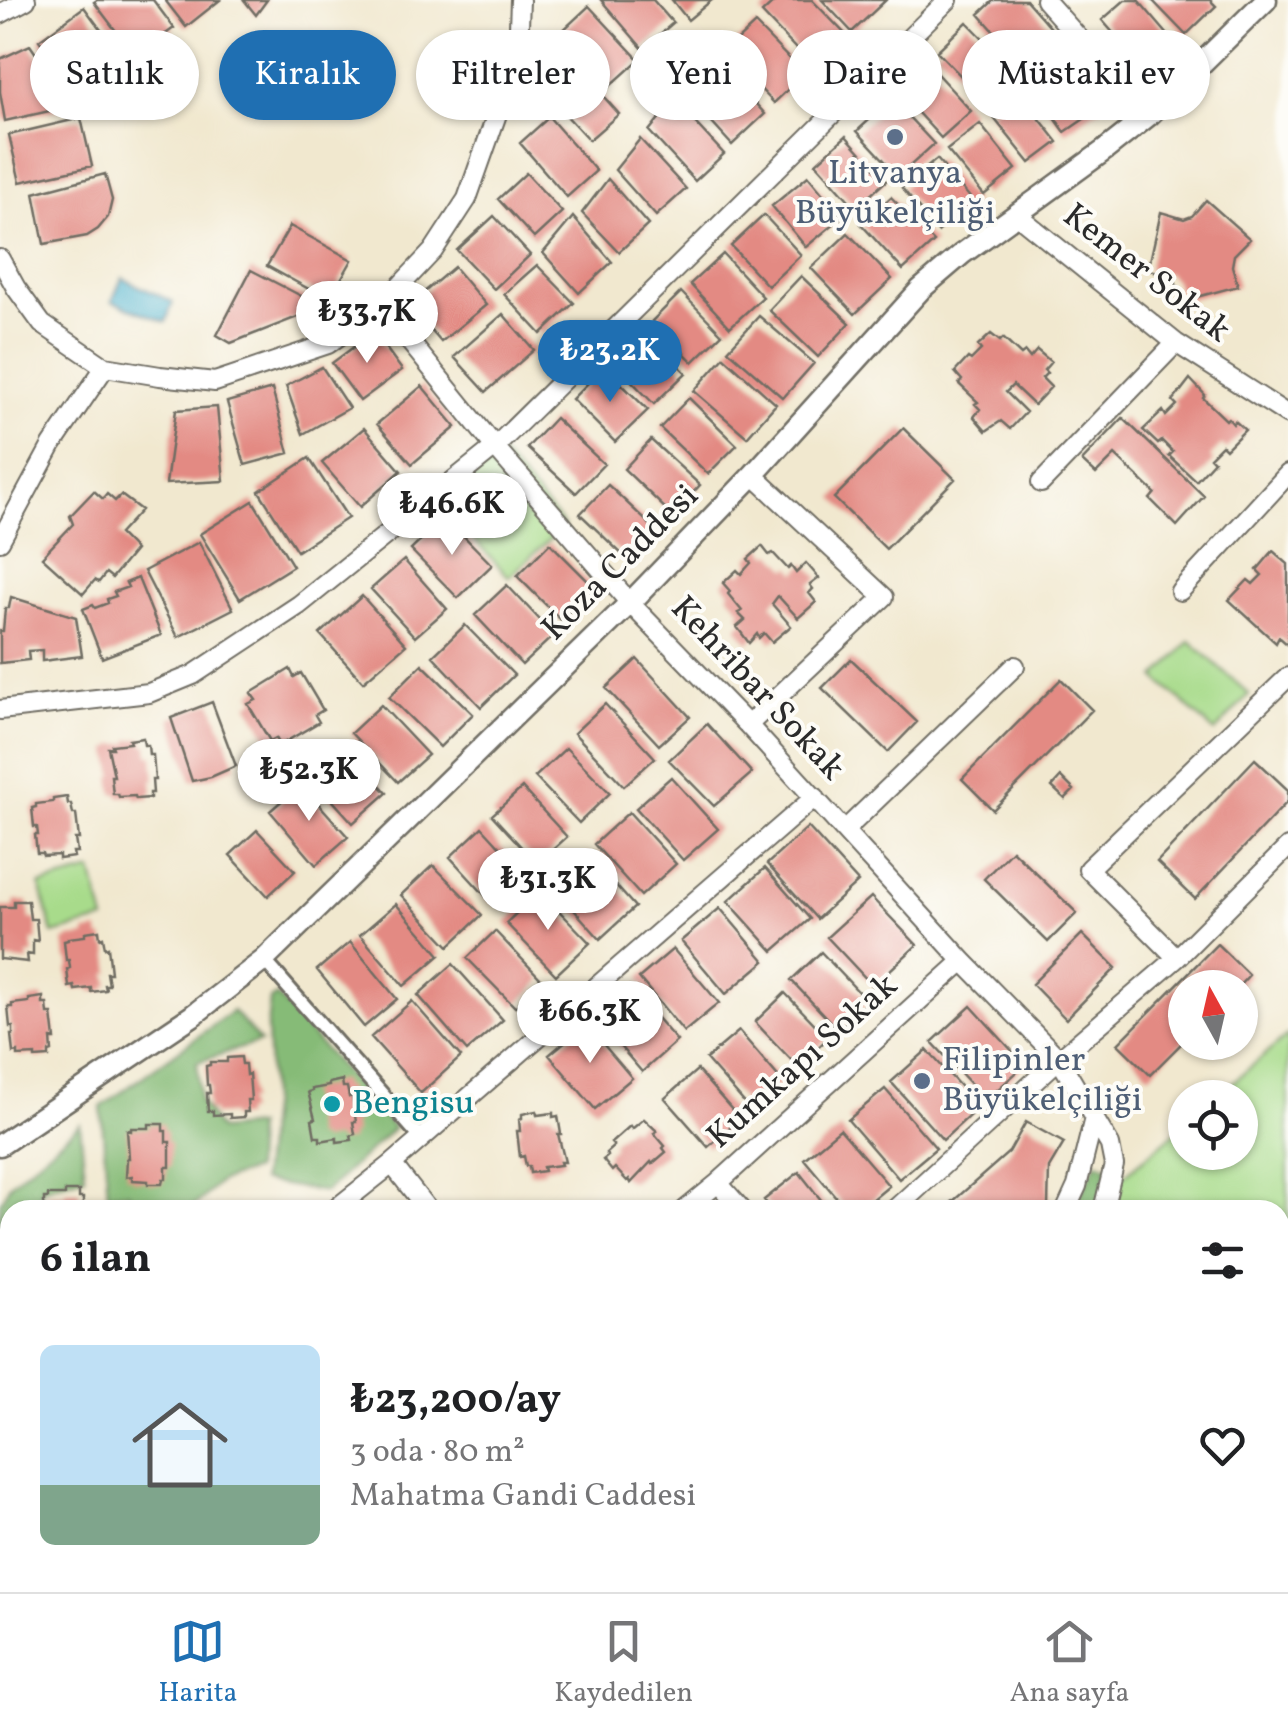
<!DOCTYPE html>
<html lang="tr">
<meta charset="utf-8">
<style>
:root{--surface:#fff;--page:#f2f2f2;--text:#202124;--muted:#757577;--line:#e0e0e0;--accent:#1f6fb2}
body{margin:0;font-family:Vollkorn,serif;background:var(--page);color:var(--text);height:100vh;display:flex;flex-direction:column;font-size:38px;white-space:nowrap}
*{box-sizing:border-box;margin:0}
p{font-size:32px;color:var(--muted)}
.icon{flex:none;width:55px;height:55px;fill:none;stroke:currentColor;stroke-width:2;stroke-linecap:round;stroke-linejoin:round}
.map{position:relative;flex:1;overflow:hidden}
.drawer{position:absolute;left:0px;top:1200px;width:1290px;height:392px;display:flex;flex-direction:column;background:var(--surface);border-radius:30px 30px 0 0;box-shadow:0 2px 8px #0004}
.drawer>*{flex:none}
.hud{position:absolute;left:30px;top:30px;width:1230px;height:90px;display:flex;gap:20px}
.needle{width:65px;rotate:352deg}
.buttons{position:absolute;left:1168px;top:970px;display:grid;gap:20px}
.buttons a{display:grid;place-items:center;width:90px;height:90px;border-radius:50%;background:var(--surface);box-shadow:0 2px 8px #0004;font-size:50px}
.price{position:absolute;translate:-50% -85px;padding:0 22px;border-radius:35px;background:#fff;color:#222;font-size:32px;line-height:65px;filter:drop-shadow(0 2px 5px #0008)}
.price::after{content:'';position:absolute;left:50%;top:60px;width:30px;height:22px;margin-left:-15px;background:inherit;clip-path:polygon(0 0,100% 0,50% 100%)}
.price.active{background:var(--accent);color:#fff}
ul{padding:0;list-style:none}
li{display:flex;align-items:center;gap:30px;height:250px;padding:0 40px}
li+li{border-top:2px solid var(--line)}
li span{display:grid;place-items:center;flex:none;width:280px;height:200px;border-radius:15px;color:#555}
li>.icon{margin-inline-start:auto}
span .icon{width:120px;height:120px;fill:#fffc;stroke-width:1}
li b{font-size:42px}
h2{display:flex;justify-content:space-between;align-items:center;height:120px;padding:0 40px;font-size:42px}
.chip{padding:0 35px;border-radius:45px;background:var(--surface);box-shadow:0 2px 8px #0004;font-size:35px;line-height:90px}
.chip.active{background:var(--accent);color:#fff}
.dock{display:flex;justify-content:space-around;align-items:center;height:140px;border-top:2px solid var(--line);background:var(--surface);font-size:28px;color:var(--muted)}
.dock a{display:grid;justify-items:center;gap:5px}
.dock .active{color:var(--accent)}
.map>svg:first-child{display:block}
.green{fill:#a8db8b;stroke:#6a835b;stroke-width:2.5}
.forest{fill:#86bb77;stroke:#587351;stroke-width:2.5}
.water{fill:#4fb2cd;stroke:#3d6e7c;stroke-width:2.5}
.building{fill:#e38a83}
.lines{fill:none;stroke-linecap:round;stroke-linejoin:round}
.service-casing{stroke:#706d64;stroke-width:14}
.pedestrian-casing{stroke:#706d64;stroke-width:18}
.minor-casing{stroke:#706d64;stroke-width:22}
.tertiary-casing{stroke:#706d64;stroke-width:25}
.service{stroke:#fff;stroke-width:9}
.pedestrian{stroke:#fff;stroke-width:12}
.minor{stroke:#fff;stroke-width:18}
.tertiary{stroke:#fff;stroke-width:20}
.service-dot{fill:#5c6f8a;stroke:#fdfcf7;stroke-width:4}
.culture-dot{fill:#0f9aa8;stroke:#fdfcf7;stroke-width:4}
.labels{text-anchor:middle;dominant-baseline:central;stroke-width:8;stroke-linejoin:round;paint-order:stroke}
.service-label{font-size:35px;fill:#4e5e75;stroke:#fdfcf7}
.street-label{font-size:35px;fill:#2b2b2b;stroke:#fdfcf7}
.culture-label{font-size:35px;fill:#0d838f;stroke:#fdfcf7;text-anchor:start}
</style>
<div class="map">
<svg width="1288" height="1592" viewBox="0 0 1288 1592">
<rect width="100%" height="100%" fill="#fdfcf7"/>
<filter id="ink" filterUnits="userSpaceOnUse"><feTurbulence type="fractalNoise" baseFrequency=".01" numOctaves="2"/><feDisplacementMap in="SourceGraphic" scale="20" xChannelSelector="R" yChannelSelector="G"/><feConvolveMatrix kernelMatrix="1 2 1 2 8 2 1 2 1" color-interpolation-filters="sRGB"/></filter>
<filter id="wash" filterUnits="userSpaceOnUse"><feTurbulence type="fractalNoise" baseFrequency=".0048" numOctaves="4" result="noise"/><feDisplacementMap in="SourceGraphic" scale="40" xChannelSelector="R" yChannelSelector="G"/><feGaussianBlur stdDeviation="2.25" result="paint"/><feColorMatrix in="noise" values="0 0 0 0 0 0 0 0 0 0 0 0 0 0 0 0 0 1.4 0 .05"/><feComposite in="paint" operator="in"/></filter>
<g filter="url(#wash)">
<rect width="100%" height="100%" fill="#f1e8cf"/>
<path class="green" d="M495 447 564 526 509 577 434 497Z
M1190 641 1249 694 1215 732 1156 678Z
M92 871 105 920 53 934 40 885Z
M1288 1035V1592H1179L1187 1583 1280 1582V1210H1103L1109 1188 1185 1124V1152H1240V1098L1216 1097Z
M0 1380 10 1388V1582H277L284 1592H0Z"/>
<path class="forest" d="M277 996 394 1128 325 1192 261 1181 270 1100 267 1027 270 1000Z
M233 1011 260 1042 197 1062 200 1101 219 1130 256 1126 254 1170 221 1181 190 1210H137L128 1192 108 1195 101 1107Z
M80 1124 85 1176 41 1189 40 1210H10V1343L0 1327V1203L11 1183Z
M1097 1162 1108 1166 1097 1210H1072Z
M730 1583H868L874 1592H736Z
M1038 1583H1187L1179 1592H1036Z"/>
<path class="water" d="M122 278 173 302 166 322 112 301Z"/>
<g id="blocks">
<path class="building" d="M97 0H153L174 28 135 56 94 2Z
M165 0H220L186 27Z
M244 0H267L256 15Z
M601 0H653L673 23 643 49Z
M672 0H712L688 20Z
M776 0H812L849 38 816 70 762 13Z
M822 0H886L852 32Z
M994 0H1026L1057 35 1023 64 979 14Z
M1125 0H1138L1175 43 1145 69 1102 20Z
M1152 0H1210L1216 6 1186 35Z
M589 6 639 60 609 87 560 33Z
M84 7 127 65 82 98 39 40Z
M967 22 1016 72 985 101 937 51Z
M755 24 804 74 774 103 725 52Z
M30 45 72 106 5 121 0 92V59Z
M1064 52 1103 106 1065 132 1027 79Z
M715 59 765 114 732 145 682 90Z
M571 60 619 114 589 140 541 88Z
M927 63 971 111 941 138 897 90Z
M1017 90 1058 142 1030 163 989 112Z
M892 99 934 144 899 176 857 131Z
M674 100 724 154 695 181 649 131Z
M549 117 596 171 567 197 520 143Z
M81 118 92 166 20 182 9 135Z
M980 124 1016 169 984 195 947 150Z
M846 136 886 181 856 208 816 163Z
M640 139 686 189 656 216 615 170Z
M937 159 974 202 938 232 902 188Z
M526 173 562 212 534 238 498 199Z
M105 174 112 200 108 217 98 229 87 236 44 244 34 193Z
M808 176 842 217 806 247 772 206Z
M608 179 648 225 619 252 582 213Z
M891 197 934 242 903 270 861 224Z
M1206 200 1250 239 1234 255 1232 266 1238 286 1182 301 1175 281 1169 274 1148 270 1161 212 1184 219 1192 216Z
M764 215 801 255 768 286 731 246Z
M494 216 530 255 494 289 457 250Z
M573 217 612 262 579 293 543 253Z
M290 226 352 260 329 300 267 266Z
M848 233 892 279 855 314 811 268Z
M723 254 763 297 730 327 690 284Z
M537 265 574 303 541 334 504 294Z
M454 267 486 305 441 342 409 305Z
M251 270 309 300 300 316 231 343 217 335Z
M801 276 850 323 818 357 769 310Z
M681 292 722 334 693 362 652 321Z
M503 314 534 350 486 392 454 357Z
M759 316 814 363 783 398 728 350Z
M644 330 686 373 654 404 612 361Z
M374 332 402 370 360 401 332 363Z
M991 334 1000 341 1003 338 1021 355 1025 352 1030 358 1037 350 1051 362 1044 370 1047 373 1042 378 1051 387 1034 405 1013 385 1006 392 1026 412 1010 429 1001 421 986 431 974 417 980 409 975 404 978 402 959 384 962 380 955 372 968 358 971 360 981 350 978 346Z
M724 357 776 404 747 437 694 391Z
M322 367 349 408 303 434 286 386Z
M604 367 648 410 615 442 572 399Z
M1190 379 1205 395 1203 398 1226 420 1228 418 1233 424 1235 421 1245 430 1226 449 1222 445 1210 457 1214 461 1196 481 1169 456 1173 452 1162 441 1158 444 1143 430 1163 411 1166 416 1177 405 1173 401Z
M422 386 456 427 412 464 377 424Z
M272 389 289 453 245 465 227 402Z
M689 398 737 445 708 474 660 428Z
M217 407 224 481 166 484 176 410Z
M555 418 604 464 576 493 527 448Z
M1123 418 1204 496 1177 526 1150 499 1155 493 1115 455 1096 474 1082 461Z
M364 428 401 471 360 507 322 463Z
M903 428 955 479 886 549 834 498Z
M651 440 700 485 672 515 624 469Z
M309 458 348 518 297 551 259 491Z
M608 485 656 530 628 560 580 514Z
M94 491 103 499 107 494 115 501 121 495 141 510 119 534 135 550 112 578 106 573 99 582 95 580 83 594 42 557 73 524 70 516Z
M253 501 293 566 240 599 200 534Z
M445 517 492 565 458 598 411 550Z
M199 542 233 609 178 637 144 571Z
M550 543 594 587 561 620 517 576Z
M762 546 769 555 773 553 788 569 791 566 796 573 806 563 819 578 810 585 813 589 809 593 816 602 798 618 778 596 772 604 791 626 772 642 764 633 759 638 757 634 749 643 737 627 745 620 738 613 742 611 728 594 730 591 723 583 737 570 741 574 751 563 748 559Z
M1273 551 1288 564V645L1279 637 1276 643 1229 600 1248 580 1253 584 1262 575 1257 570Z
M404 560 447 609 415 637 371 589Z
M138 578 161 635 102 658 83 609 93 605 95 608 108 603 107 599 116 596 114 592 128 587 126 583Z
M507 585 554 635 522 665 475 615Z
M362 596 406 645 363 682 320 634Z
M11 597 76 617 82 656 42 661V650L28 651 29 660 0 663V631H3L5 608H9Z
M465 625 514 675 481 707 433 656Z
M637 659 690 717 659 745 606 688Z
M851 659 917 722 888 752 822 688Z
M422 664 473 714 440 747 389 697Z
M290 669 294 677 301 673 323 710 315 715 319 722 280 745 276 738 270 741 248 704 256 700 251 693Z
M1061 679 1092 710 993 810 962 779Z
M212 702 236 766 211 777 192 781 171 718Z
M605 704 655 758 624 786 574 733Z
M381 705 428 755 398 782 351 733Z
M707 724 752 773 714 806 669 760Z
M143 738 144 745H148L149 755H153L155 780H152L153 793H150V798L136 799 135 796 119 797 118 794H113L111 776H114L108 748H113L112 745 130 743 129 740Z
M340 741 387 793 353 823 306 771Z
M566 748 610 793 579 823 535 777Z
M1255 759 1288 790V801L1195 899 1157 862Z
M671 777 718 829 683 860 636 808Z
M1061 777 1074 790 1065 799 1052 787Z
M301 784 348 837 316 865 270 811Z
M522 788 567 837 537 864 492 815Z
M67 797 68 804H71L73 814H76L79 839H75L77 852H73L74 857 59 859V855L43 856 42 853H37L35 835H38L37 827H34L32 808 36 807V804L53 802V799Z
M629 812 676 864 641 896 594 844Z
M482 827 525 874 493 904 450 857Z
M808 827 858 882 817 919 767 864Z
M257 830 295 871 268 896 230 855Z
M1012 850 1077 913 1048 942 984 879Z
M588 854 635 907 600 939 552 885Z
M433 865 482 915 449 946 401 895Z
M765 868 810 919 773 951 728 901Z
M540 891 590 943 556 975 506 923Z
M871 897 917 945 873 986 827 937Z
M14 901H28L30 919H36L38 941 33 940V955L27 954 28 962 0 959V907H14Z
M396 904 440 955 404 986 360 935Z
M720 908 765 961 726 994 681 941Z
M99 930 100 938 103 937 105 948 108 947 111 973H107L109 985H105L106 990 91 992V988L75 990 74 986 69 987 67 969 70 968 69 960H66L64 941 68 940V938L85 936V932Z
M495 931 542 980 515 1007 467 958Z
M1082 934 1116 968 1066 1019 1032 984Z
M350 942 397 999 364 1027 317 970Z
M1217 944 1249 975 1237 988H1185V1040L1150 1075 1118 1044Z
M673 949 719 1003 684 1032 639 978Z
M821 952 868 1002 838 1030 791 980Z
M453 964 503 1020 467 1051 418 995Z
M629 986 677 1041 642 1072 594 1016Z
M785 993 828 1038 798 1067 755 1022Z
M43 997V1004H47L48 1014H52L55 1039H51L52 1051 49 1052V1057L35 1058V1055L18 1056V1052L13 1053 11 1035H13V1027H10L8 1007H12V1004L29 1002V999Z
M412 1001 461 1057 421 1093 371 1037Z
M971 1006 1025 1065 986 1100 932 1042Z
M586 1024 632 1078 595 1109 549 1055Z
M739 1031 782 1081 750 1109 706 1059Z
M927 1050 979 1107 943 1140 891 1082Z
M241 1057 242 1064H245L246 1075 249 1074 251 1100H247L248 1112H244V1117L230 1118V1114L213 1115V1111H208L207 1093H210L209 1085H207L206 1066 210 1065V1062H227V1058Z
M697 1070 740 1119 708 1147 665 1098Z
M342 1080 343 1087H347L349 1097 352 1096 356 1122H353L355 1134 351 1135 352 1140 337 1142V1138L320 1141V1137H315L312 1120 315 1119 308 1092 312 1091V1089L329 1086V1083Z
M885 1089 936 1148 899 1179 848 1120Z
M536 1111 537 1115 553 1113V1117L558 1116 561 1134H558L565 1162H560L561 1165 543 1167 544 1171 530 1173 529 1166H526L524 1156 520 1157 517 1131H520L519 1119 522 1118V1114Z
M644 1119 657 1131 654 1133 665 1146 663 1148 666 1152 652 1164 651 1162 631 1183 629 1179 627 1181 615 1168 612 1171 603 1160 608 1156 606 1153 614 1146 611 1143 630 1126 632 1129Z
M1026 1122 1064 1143 1049 1168 1048 1207 1045 1210H933L939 1205 943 1210 1009 1152Z
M149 1124H163V1131H166V1142H170V1167H166V1179H163L162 1184H148V1181L132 1180V1176L126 1177 127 1158H129L127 1130 131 1131V1128H149Z
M840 1129 889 1186 860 1210H847L804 1159Z
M799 1172 829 1210H772L764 1200Z
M65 1191H79V1198H83V1210H44V1198H48V1195H65Z
M320 1582H376L363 1592H327Z
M482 1582H562L569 1592H490Z"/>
</g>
</g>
<g filter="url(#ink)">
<use href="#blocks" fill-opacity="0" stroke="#706d64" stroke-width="2.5"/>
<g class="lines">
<g class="service-casing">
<path id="service" d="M6 1367 10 1389
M0 1511 10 1510"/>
</g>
<g class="pedestrian-casing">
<path id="pedestrian" d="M264 960 420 1137
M37 1582 39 1592
M47 1582 49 1592"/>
</g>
<g class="minor-casing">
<path id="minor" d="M1045 0 1148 116
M0 14 26 0
M1016 214 1176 343 1288 415
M0 259 16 288 42 324 105 367 160 376 215 382 328 344 381 306 433 251 467 199 509 80 519 27 520 0
M381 306 495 447 630 603 748 725 963 961 1059 1059 1110 1145 1114 1165 1103 1210
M1041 483 1176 343
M0 541 52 445 105 367
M1180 591 1288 474
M0 710 149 693 193 675 299 605 495 447 948 0
M748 725 884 597 753 475
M845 830 1015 666
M1177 958 1288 847
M392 1164 428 1210
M718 1183 742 1210
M334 1210 392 1164 815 797
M685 1210 718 1183 963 961
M894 1210 1059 1059 1177 958 1088 869 1288 677
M1066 1210 1077 1186 1094 1118
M0 1362 10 1370
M1280 1477 1288 1469
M1243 1582 1255 1592
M405 1592 417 1582
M649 1592 661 1582
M874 1592 885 1582
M1036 1592 1038 1582
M1179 1592 1187 1582"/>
</g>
<g class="tertiary-casing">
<path id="tertiary" d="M0 1145 192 1016 264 960 630 603 753 475 921 289 962 254 1105 150 1148 116 1266 0"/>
</g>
<use href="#service" class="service"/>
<use href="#pedestrian" class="pedestrian"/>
<use href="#minor" class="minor"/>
<use href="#tertiary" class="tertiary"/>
</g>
</g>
<g class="service-dot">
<circle cx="895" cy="137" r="10"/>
<circle cx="922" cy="1081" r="10"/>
</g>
<circle class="culture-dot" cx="332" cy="1104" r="10"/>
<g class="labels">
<g class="service-label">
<text x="895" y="174">Litvanya<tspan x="895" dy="40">Büyükelçiliği</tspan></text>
<text x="942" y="1061" text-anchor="start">Filipinler<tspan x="942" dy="40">Büyükelçiliği</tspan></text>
</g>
<g class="street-label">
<text transform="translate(1146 274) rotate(38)">Kemer Sokak</text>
<text transform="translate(621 563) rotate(-45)">Koza Caddesi</text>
<text transform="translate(757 689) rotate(47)">Kehribar Sokak</text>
<text transform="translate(803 1062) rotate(-42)">Kumkapı Sokak</text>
</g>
<g class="culture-label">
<text x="352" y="1104">Bengisu</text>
</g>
</g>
</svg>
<div class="buttons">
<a><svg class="needle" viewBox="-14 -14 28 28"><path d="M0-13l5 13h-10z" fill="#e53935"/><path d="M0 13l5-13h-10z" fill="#757577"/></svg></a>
<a><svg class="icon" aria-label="locate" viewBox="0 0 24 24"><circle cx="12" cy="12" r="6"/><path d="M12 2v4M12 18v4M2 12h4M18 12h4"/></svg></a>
</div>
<b class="price" style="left:367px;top:366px">₺33.7K</b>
<b class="price active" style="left:610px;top:405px">₺23.2K</b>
<b class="price" style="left:452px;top:558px">₺46.6K</b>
<b class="price" style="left:309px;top:824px">₺52.3K</b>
<b class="price" style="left:548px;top:933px">₺31.3K</b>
<b class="price" style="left:590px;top:1066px">₺66.3K</b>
<div class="hud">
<a class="chip">Satılık</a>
<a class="chip active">Kiralık</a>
<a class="chip">Filtreler</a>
<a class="chip">Yeni</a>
<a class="chip">Daire</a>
<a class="chip">Müstakil ev</a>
</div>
<section class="drawer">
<h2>6 ilan<svg class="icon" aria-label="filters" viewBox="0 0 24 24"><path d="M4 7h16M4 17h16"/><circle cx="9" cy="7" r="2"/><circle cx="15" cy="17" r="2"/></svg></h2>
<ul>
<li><span style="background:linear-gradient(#bfe0f5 70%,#7fa58c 0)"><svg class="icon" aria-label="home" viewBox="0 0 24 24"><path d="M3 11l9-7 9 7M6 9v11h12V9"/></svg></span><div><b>₺23,200/ay</b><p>3 oda · 80 m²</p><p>Mahatma Gandi Caddesi</p></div><svg class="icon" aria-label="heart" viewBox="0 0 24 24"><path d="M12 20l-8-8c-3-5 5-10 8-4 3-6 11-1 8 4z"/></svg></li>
</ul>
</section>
</div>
<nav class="dock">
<a class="active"><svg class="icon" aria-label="map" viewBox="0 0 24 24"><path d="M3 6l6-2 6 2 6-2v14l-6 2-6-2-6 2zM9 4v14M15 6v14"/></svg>Harita</a>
<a><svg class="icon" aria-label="saved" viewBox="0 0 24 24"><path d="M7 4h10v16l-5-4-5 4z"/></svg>Kaydedilen</a>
<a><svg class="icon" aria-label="home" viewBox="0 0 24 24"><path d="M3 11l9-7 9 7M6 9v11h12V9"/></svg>Ana sayfa</a>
</nav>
